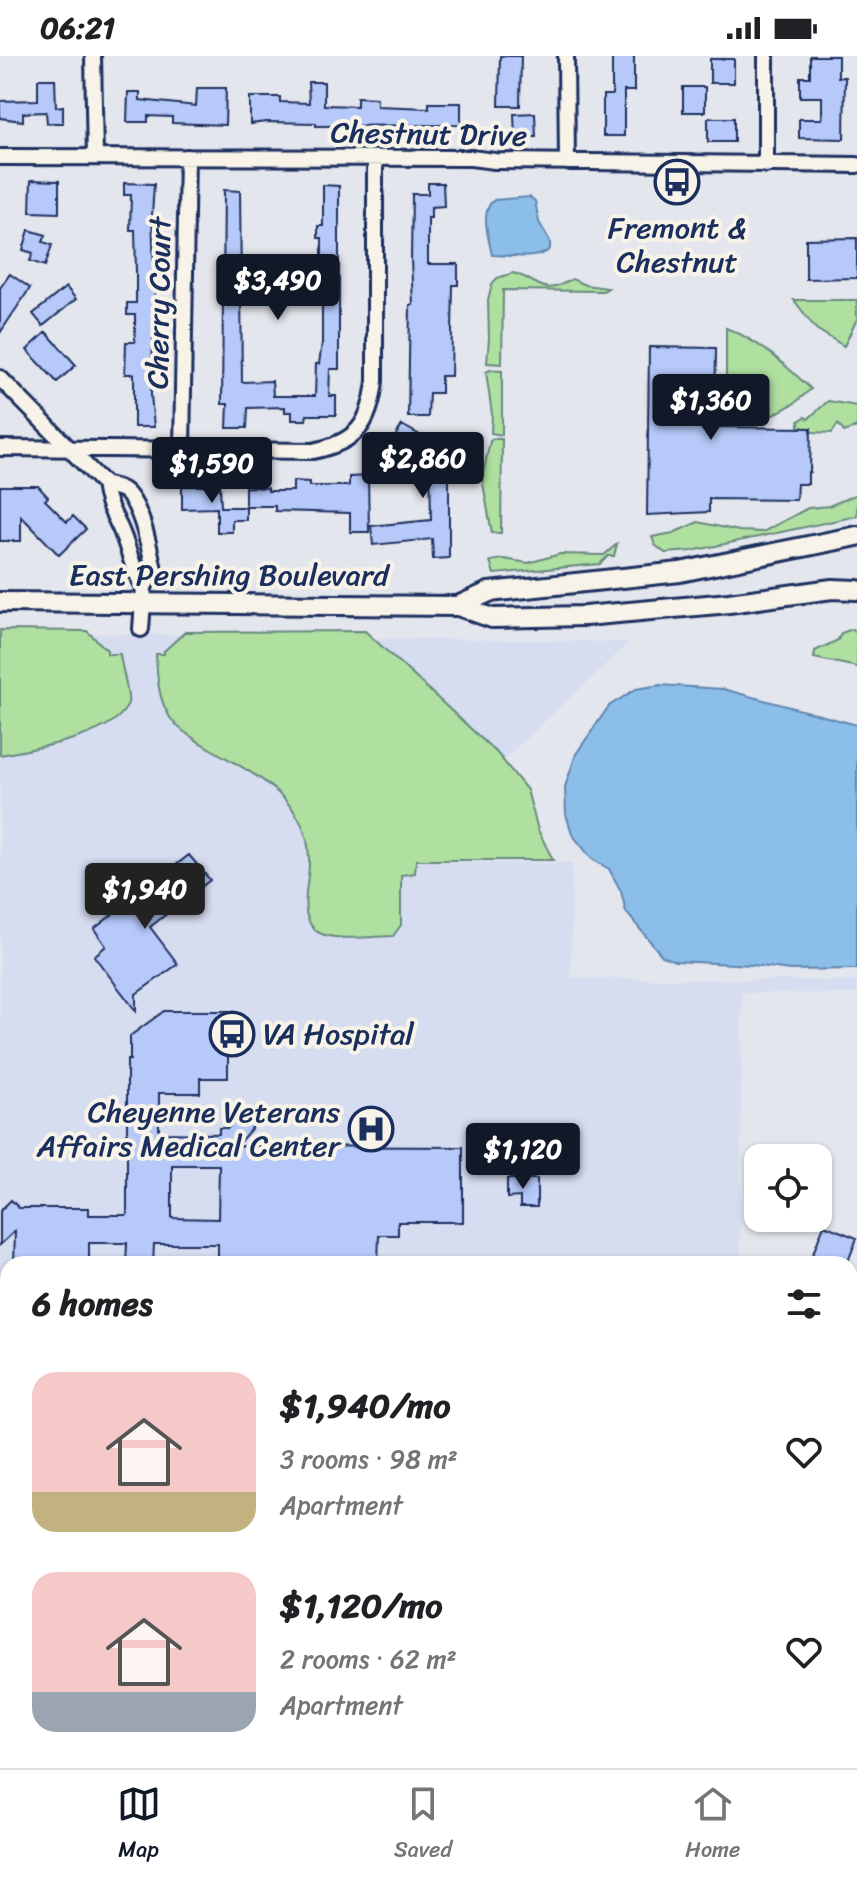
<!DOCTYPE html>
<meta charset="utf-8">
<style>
:root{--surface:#fff;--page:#f2f2f2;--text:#202124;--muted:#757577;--line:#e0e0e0;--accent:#111827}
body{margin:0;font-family:Sriracha,sans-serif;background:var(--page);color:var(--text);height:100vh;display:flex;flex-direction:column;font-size:30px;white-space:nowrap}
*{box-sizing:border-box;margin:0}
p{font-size:26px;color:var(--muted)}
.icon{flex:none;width:44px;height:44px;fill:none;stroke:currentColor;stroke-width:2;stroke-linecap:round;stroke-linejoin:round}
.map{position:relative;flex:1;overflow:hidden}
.details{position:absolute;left:0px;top:1200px;width:858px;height:512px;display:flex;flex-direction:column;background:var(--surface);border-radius:24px 24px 0 0;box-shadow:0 2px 6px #0004}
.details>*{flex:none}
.fabs{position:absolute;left:744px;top:1088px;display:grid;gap:16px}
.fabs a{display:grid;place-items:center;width:88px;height:88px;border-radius:16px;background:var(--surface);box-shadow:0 2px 6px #0004;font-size:40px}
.price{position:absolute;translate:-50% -68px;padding:0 18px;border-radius:8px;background:var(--accent);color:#fff;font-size:26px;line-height:52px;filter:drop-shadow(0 2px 4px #0008)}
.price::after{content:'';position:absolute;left:50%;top:48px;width:24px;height:18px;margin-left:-12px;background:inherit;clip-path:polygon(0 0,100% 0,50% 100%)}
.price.selected{background:#222;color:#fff}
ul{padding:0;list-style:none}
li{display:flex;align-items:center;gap:24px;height:200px;padding:0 32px}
li span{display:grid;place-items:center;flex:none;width:224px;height:160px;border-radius:24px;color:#555}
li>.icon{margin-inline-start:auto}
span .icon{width:96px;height:96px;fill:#fffc;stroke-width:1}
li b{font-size:34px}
h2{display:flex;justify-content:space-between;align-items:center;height:96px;padding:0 32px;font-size:34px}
.status{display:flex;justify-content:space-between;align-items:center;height:56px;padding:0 40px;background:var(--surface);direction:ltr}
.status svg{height:22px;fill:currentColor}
.tab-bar{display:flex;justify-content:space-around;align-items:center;height:112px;border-top:2px solid var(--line);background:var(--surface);font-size:22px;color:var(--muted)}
.tab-bar a{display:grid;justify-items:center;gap:4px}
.tab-bar .selected{color:var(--accent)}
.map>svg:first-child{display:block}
.built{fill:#d6ddf1}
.green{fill:#b0e0a0;stroke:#66887f;stroke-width:2}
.water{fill:#8bbee8;stroke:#5e85b1;stroke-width:2}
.building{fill:#b6c9f9;stroke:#1b2f5e;stroke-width:2;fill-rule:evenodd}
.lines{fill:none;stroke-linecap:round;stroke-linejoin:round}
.minor-casing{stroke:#1b2f5e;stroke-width:20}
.major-casing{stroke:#1b2f5e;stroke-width:24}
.minor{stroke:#f7f3e8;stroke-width:14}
.major{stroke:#f7f3e8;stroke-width:18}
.labels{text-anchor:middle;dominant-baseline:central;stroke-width:8;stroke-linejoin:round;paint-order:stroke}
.street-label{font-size:30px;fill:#1b2f5e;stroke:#f7f3e8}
.poi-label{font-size:30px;fill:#1b2f5e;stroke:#f7f3e8}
</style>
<div class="status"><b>06:21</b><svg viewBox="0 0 49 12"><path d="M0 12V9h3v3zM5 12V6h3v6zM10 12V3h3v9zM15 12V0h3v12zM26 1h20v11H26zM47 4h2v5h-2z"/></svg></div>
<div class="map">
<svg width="857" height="1712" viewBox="0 0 857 1712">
<rect width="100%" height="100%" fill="#e4e6ed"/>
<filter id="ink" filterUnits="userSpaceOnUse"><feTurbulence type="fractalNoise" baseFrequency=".0125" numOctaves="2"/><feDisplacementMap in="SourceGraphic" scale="16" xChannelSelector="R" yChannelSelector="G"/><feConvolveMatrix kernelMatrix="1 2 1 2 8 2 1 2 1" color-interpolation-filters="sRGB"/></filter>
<g filter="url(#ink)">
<path class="built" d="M0 576 630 586 394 805 572 807 571 922 857 925V938L742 937 740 1208H8V1652L0 1653Z"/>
<path class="green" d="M513 217C543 225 538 242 572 223L585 229 608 232 603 235 503 234 502 308 487 307 489 282 488 244 492 228 497 222Z
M794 244H857V263L844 290 816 273Z
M726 272C760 285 784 308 811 333L795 347 758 367 741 354 726 349Z
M490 314 502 315V379L491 377 492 358 486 316Z
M828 345 857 350V371L844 376 838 368 832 377 813 376 799 370V365L805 361 808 363Z
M493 383H502L501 477H492L482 422 490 385Z
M857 438V460L692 495 665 497 655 489 652 481 673 477 698 466 739 475 763 476 808 452 829 450Z
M617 488 614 500H608L600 508 494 518 490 505 504 503 528 507 560 498 604 499Z
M853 573 857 578V611L814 602 815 595 838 584 841 577Z
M0 574 87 575 107 594V598H120C121 609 130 640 128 647 117 681 31 693 0 699Z
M365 575 497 697 527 734 538 774 553 804H416L415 817 401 819V869L393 880C375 880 329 887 315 874 297 857 310 826 309 804 309 790 306 775 299 763 279 727 239 710 204 689 192 681 180 675 171 663 158 644 157 621 156 598H164V595L185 576Z
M0 1690H8V1704H283L276 1712H0Z
M410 1704H515L518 1712H403Z
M750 1704H849L856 1712H747Z"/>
<path class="water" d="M530 141 535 145 539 166 550 185V193C538 205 510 199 492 199 489 183 479 155 494 144Z
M660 629 723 633 857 669V913L790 914 753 909 675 905 662 900 626 856 621 835 609 813 592 803 572 778 566 758 565 731 576 698 609 650 636 633Z"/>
<path class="building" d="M500 0H521L520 50H499Z
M612 0H634V35H624V80H603V39H612Z
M810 0H838V21H845L844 83 799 82V63H822V41H800V21H810Z
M710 3H734V27H710Z
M38 23H55L56 51 63 50V67H47L46 56 23 57V65L0 62V45L38 44Z
M308 26H324V49L357 50V41L377 42V50L429 52V47H461V69L316 70V67L266 66 250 68V41H280V46L309 47Z
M683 31H705V56H683Z
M197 32H226L225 69 172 67V61L148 60V66H127L128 36H140V44L196 50Z
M535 57 536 81H515L514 58Z
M708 62H734V86H708Z
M31 124 59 125V157L30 156Z
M124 127 154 128 152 160 155 239 151 339 154 371H134V318H125L126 286H135V259H127V247H136V216L135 174H130L131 139H124Z
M428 127H443L444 150 431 151V162H428V208H458V229H453L451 320H441V337H429L428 361H408L410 249H413L411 203 412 138H428Z
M323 129 339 130V313H330L329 340H336V359H307L306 364H292V356H285V351L248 352 247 372H227L228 348H222L224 134 240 135 242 326 272 325 273 340H315L316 308H319L322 287V182H318V170H323Z
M29 174 46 179 43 186 52 189 45 210 30 205 33 197 23 194Z
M857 182V222L806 223V183Z
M10 218 30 232 0 277V232Z
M66 231 76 243 43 270 33 258Z
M46 276 76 309 57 326 27 294Z
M649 291 716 292 715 371 811 372 810 416H808V428H797L796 444 709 443V456L647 459Z
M402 369 450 396 438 417H449V502L433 503 432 483 373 489 371 470 431 464 430 407 392 386Z
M368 420 369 476H350V457L275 455V450H245V431L268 432V435H293V425L309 426V430H349V421Z
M0 430H38L48 441 45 444 67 466 73 460 86 473 59 499 21 460V485H0Z
M182 430H220L221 451H246V464H232V476H217V452L182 453Z
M189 799 210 824 150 871 178 908 136 938V955L94 900 106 890 94 873Z
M164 955H228V1022H200V1037H159V1077L219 1078V1072H228L244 1054H256L257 1066 236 1090 463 1091V1166H398V1179H379L378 1208H218V1188H154L153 1208H126L127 1187H89V1208H14L15 1175 0 1189V1155L11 1144 19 1152H89V1159H127V1004H130V980ZM172 1109H219L218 1163 172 1162Z
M507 1123H537V1151H520V1141L507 1142Z
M824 1169 857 1182 847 1208H809Z"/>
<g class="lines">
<g class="minor-casing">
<path id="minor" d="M93 0 95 101
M566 0 567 106
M0 101 471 102 495 105 857 109
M766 109V0
M0 322 104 428C109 430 118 431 123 434 141 446 150 494 154 514L144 531 141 573
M0 392 313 395C357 386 370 368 375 325V102
M182 392 187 101
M104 428C107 451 114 457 122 477 130 496 132 514 144 531
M850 1506 857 1513"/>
</g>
<g class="major-casing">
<path id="major" d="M0 546 458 550 492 562 585 560 729 547 832 533 857 534
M458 550 489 536 680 516 857 480
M850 1401 857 1392
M304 1712 313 1704"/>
</g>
<use href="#minor" class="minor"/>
<use href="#major" class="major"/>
</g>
</g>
<defs>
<g id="bus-ring" transform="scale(2.3)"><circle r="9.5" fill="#f7f3e8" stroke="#1b2f5e" stroke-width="1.5"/><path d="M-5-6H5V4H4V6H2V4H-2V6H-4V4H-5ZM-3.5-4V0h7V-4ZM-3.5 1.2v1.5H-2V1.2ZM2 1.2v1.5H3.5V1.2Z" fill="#1b2f5e"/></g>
<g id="hospital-ring" transform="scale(2.3)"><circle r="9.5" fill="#f7f3e8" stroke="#1b2f5e" stroke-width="1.5"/><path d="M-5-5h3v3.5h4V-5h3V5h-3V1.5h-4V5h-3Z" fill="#1b2f5e"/></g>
</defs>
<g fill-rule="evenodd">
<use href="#bus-ring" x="677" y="126"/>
<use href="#bus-ring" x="232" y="978"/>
<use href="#hospital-ring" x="371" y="1073"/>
</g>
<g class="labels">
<g class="street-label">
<text transform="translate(429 78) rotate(1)">Chestnut Drive</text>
<text transform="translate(159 247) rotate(-89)">Cherry Court</text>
<text x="229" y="519">East Pershing Boulevard</text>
</g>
<g class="poi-label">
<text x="677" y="172">Fremont &amp;<tspan x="677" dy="34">Chestnut</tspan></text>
<text x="263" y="978" text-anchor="start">VA Hospital</text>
<text x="340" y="1056" text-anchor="end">Cheyenne Veterans<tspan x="340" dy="34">Affairs Medical Center</tspan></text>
</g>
</g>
</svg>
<div class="fabs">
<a><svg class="icon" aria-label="locate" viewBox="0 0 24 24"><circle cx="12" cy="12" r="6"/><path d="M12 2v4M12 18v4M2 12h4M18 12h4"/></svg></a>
</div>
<b class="price" style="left:278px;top:266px">$3,490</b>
<b class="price" style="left:711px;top:386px">$1,360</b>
<b class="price" style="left:423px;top:444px">$2,860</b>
<b class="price" style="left:212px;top:449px">$1,590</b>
<b class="price selected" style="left:145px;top:875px">$1,940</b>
<b class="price" style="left:523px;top:1135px">$1,120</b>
<section class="details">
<h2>6 homes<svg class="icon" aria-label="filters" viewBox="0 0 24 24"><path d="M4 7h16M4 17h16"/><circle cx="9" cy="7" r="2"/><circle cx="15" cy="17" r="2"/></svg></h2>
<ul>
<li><span style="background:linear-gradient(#f6c9c9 75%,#c2b280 0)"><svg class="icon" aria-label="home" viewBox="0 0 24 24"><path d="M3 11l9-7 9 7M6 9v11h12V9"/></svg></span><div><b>$1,940/mo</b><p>3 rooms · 98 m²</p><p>Apartment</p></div><svg class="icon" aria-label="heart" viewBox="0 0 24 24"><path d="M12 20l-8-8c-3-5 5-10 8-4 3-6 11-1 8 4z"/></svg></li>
<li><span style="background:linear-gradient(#f6c9c9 75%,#9aa5b1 0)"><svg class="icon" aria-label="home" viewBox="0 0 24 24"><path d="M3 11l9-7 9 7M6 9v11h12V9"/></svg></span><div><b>$1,120/mo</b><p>2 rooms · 62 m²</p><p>Apartment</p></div><svg class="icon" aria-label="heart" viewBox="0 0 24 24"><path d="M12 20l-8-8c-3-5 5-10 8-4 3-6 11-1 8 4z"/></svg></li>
</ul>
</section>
</div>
<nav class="tab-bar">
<a class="selected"><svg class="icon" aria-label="map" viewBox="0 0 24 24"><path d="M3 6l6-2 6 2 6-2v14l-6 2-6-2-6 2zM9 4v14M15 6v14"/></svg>Map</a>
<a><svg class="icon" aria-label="saved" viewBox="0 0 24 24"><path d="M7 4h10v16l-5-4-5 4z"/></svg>Saved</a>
<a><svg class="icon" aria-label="home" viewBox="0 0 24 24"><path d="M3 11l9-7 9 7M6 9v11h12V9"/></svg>Home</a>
</nav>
